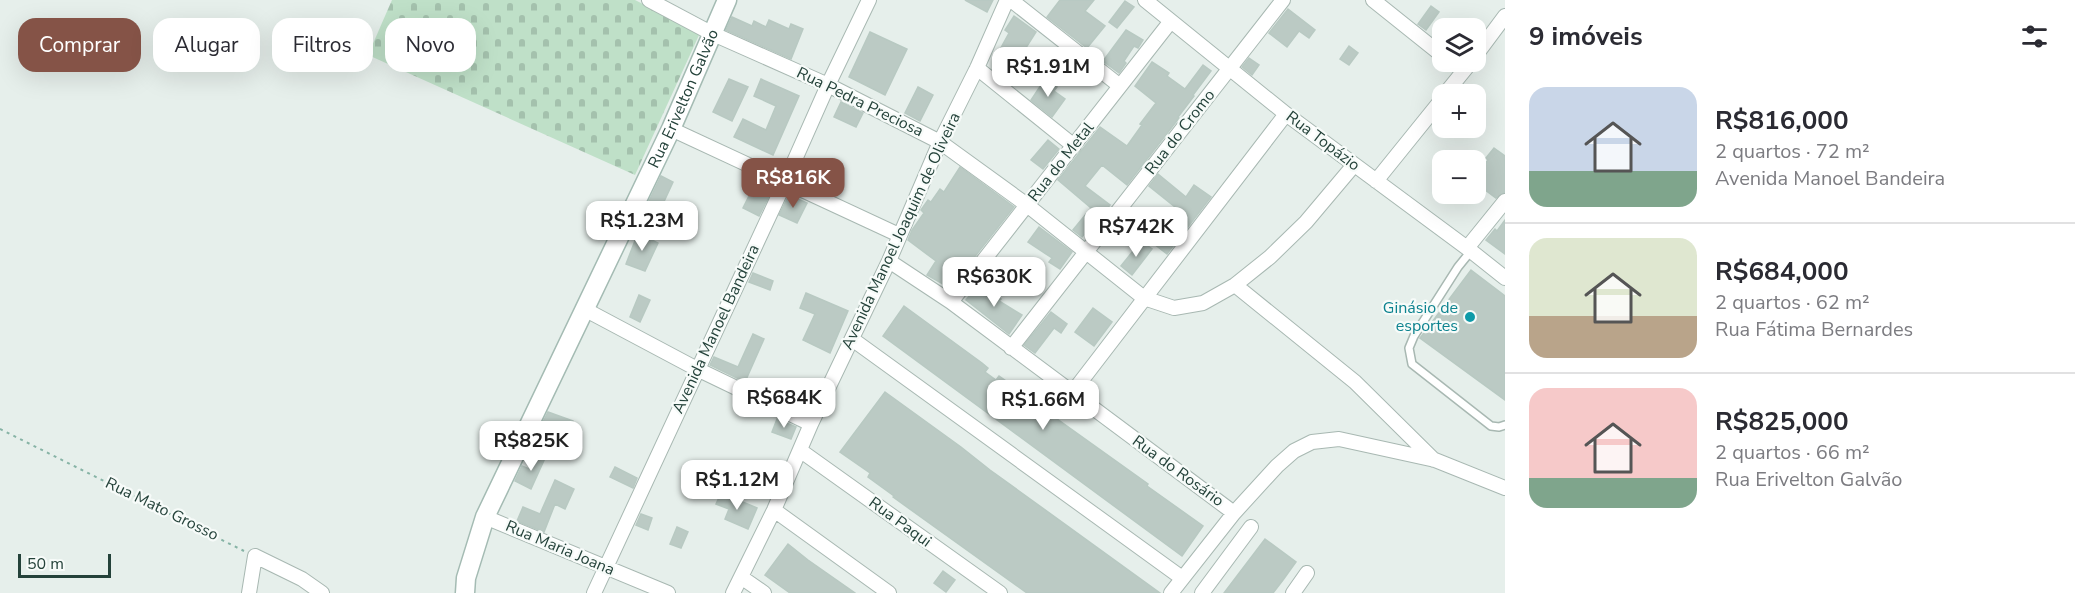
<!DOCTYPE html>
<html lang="pt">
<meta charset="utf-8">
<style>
:root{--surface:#fff;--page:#f7f7f7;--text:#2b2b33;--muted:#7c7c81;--line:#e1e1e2;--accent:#855347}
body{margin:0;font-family:"Nunito Sans",sans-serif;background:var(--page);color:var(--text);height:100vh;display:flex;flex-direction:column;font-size:22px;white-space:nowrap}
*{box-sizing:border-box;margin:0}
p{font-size:20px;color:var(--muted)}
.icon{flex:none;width:33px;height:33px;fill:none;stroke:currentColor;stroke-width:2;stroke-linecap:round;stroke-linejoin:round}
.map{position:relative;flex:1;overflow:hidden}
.details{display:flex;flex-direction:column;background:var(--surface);width:570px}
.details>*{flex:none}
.guide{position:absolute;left:18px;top:18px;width:570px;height:54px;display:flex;gap:12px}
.controls{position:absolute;left:1432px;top:18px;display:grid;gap:12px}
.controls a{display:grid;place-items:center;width:54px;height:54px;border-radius:12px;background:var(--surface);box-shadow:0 6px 24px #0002;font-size:30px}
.scale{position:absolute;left:18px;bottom:15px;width:93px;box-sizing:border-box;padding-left:6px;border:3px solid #24423a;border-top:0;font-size:16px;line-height:21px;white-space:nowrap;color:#24423a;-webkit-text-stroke:4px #f7fbf9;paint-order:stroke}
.price{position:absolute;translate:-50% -51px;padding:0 14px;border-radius:12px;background:#fff;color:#222;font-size:20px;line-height:39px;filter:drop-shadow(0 2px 3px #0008)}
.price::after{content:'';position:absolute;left:50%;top:36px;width:18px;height:14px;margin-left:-9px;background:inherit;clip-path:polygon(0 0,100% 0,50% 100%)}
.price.selected{background:var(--accent);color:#fff}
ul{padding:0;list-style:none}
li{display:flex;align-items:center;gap:18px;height:150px;padding:0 24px}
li+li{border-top:2px solid var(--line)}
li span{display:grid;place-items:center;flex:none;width:168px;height:120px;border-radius:18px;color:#555}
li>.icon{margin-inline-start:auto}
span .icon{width:72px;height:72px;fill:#fffc;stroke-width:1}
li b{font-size:26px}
h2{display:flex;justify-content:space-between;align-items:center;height:72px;padding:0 24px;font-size:26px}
.pill{padding:0 21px;border-radius:18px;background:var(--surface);box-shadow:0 6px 24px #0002;font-size:21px;line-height:54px}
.pill.selected{background:var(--accent);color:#fff}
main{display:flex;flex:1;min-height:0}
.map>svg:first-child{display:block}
.cemetery{fill:url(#cemetery-stones)}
.building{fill:#bbcac4;stroke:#b8c9c2;stroke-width:1.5}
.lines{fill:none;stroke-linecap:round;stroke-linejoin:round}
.service-casing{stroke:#a8b8b2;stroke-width:10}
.minor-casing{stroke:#a8b8b2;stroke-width:16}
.secondary-casing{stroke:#a4bbb3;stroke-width:21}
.path{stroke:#86b3a5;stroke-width:2;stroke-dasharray:3 4.5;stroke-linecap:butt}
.service{stroke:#fff;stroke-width:7}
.minor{stroke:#fff;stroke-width:14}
.secondary{stroke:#fff;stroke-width:18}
.culture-dot{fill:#0f9aa8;stroke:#f7fbf9;stroke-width:2}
.labels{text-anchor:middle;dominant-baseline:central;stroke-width:4.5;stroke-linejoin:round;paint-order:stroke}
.street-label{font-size:16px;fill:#24423a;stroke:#f7fbf9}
.culture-label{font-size:16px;fill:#0d838f;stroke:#f7fbf9;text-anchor:end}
</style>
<main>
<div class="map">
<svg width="1505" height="593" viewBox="0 0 1505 593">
<defs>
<pattern id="cemetery-stones" width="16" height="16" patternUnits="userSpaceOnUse" patternTransform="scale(1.5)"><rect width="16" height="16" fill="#bfe0c8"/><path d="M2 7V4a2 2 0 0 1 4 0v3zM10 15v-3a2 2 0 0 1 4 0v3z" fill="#a4c1ad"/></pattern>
</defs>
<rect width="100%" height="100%" fill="#e6efeb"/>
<path class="cemetery" d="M392 0H635L700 33 635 175 368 55Z"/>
<path class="building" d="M965 0H993L987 12Z
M1060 0H1094L1085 11 1105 26 1087 48 1047 17Z
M1125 1 1134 7 1117 28 1109 22Z
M1431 6 1439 12 1426 30 1418 24Z
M1288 9 1315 30 1309 38 1299 31 1287 47 1269 33Z
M1014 16 1036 32 1022 54 1030 58 1023 69 997 55 1009 33 1005 30Z
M732 17 752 26 754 21 766 27 769 20 789 29 791 24 803 29 791 59 726 30Z
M1126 30 1143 40 1138 48 1134 46 1124 61 1126 63 1119 73 1103 61Z
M870 32 907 49 885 95 849 77Z
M1349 46 1358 53 1349 65 1340 59Z
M1249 58 1259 65 1252 75 1242 67Z
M1152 62 1169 73 1167 76 1185 89 1203 65 1211 71 1193 95 1194 96 1178 117 1179 118 1127 185 1102 165 1085 186 1110 205 1102 216 1100 215 1082 237 1073 230 1091 208 1058 180 1100 127 1127 146 1142 125 1140 124 1156 103 1135 86Z
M729 79 748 87 732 121 713 112Z
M761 79 799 96 773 155 734 137 743 119 766 130 776 106 754 96Z
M1045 79 1057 87 1054 91 1065 99 1052 117 1031 100Z
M918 87 933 95 920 121 905 113Z
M841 102 863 113 856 127 834 117Z
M1048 140 1059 149 1043 169 1031 160Z
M1494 148 1505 156V192L1496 198 1476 183V175L1488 160 1486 158Z
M960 167 1014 207 950 288 927 275 936 261 908 240 912 230 924 213 921 210 928 200 931 202 940 189 944 192Z
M1158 174 1186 197 1194 185 1211 197 1167 254 1149 240 1175 207 1149 186Z
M661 176 673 182 661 208 648 203Z
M756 182 772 190 759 216 743 208Z
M789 195 807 203 797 223 779 215Z
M1505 220V254L1486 240 1495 229 1497 231Z
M1039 227 1072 252 1060 269 1049 262 1052 258 1028 242Z
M638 233 658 243 645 271 626 264Z
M1141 241 1152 249 1132 275 1121 266Z
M1471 270 1505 296V400L1420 338Z
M753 273 773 281 770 290 749 282Z
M981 282 1001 299 999 301 1022 315 1009 334 966 300Z
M806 293 848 311 830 353 803 340 815 314 800 308Z
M639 295 650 300 640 322 630 317Z
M904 306 982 363 988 368 985 372 996 380 999 376 1009 383 1008 384 1148 484 1147 486 1203 526 1182 556 883 336Z
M1093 308 1112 322 1094 346 1075 332Z
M1051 312 1067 324 1061 333 1054 328 1035 353 1024 345Z
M753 334 764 339 745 382 710 365 714 357 738 367Z
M885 392 961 447 990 470 1160 593H1027L893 497 894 496 868 477 870 473 840 452Z
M548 412 573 421 569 432 543 422Z
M777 419 796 427 791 439 772 432Z
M536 452 546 456 531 489 515 481 522 466 529 469Z
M615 467 637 478 633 488 610 477Z
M555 480 574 489 565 509 555 504 544 532 517 521 523 507 540 514Z
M721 493 757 508 748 529 725 519 729 509 716 504Z
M641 514 652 518 648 530 636 525Z
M677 527 688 532 681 548 670 544Z
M1265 539 1296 562 1283 580 1273 593H1224Z
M788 544 808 560 855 593H790L765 575Z
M943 571 955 580 946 592 934 583Z"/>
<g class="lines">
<g class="service-casing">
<path id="service" d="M1471 251 1458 267 1414 336 1409 348 1412 364 1491 426 1499 427 1505 425"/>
</g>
<g class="minor-casing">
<path id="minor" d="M649 0 711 33 828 85 940 142 1027 205 1144 298 1174 308 1203 303 1235 285 1270 257 1306 222 1354 165
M1011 0 1120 86
M1145 0 1286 114 1471 251 1505 278
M1373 0 1443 56
M1476 55 1505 16
M977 68 1074 146
M1445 94 1471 62
M671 129 899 235
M1376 181 1443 98
M1467 248 1505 201
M889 261 951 302 1234 513
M1235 285 1355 382 1434 460
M951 302 1171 21
M586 310 697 369 811 424
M852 339 1182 578
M1011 348 1283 0
M1072 393 1286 114
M801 451 1000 593
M774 510 889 593
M485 517 668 593
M741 577 764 593
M249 593 255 556 302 579 322 593
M594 593 785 182 828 85 869 0
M733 593 774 510 811 424 889 261 940 142 977 68 1007 0
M1171 593 1234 513 1277 466 1294 451 1312 442 1339 439 1435 460 1505 488
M1202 593 1251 527
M1293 593 1307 573"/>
</g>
<g class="secondary-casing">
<g id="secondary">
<path id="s1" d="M465 593 466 578 485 517 671 129 727 0"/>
</g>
</g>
<path class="path" d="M0 429 244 551"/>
<use href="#service" class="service"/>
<use href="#minor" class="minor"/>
<use href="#secondary" class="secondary"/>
</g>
<circle class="culture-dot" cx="1470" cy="317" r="6"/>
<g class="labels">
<g class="street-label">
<text stroke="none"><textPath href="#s1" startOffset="542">Rua Erivelton Galvão</textPath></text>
<text transform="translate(860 102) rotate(26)">Rua Pedra Preciosa</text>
<text transform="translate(1180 132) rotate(-52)">Rua do Cromo</text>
<text transform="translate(1323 141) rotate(37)">Rua Topázio</text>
<text transform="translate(1061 162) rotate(-52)">Rua do Metal</text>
<text transform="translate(901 231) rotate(-65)">Avenida Manoel Joaquim de Oliveira</text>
<text transform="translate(716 329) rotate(-65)">Avenida Manoel Bandeira</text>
<text transform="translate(1178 471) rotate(36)">Rua do Rosário</text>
<text transform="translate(162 509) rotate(26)">Rua Mato Grosso</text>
<text transform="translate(900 522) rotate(36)">Rua Paqui</text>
<text transform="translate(560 548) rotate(23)">Rua Maria Joana</text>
</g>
<g class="culture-label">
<text x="1458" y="308">Ginásio de<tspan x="1458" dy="18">esportes</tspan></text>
</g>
</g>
</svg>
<div class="controls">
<a><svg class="icon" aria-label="layers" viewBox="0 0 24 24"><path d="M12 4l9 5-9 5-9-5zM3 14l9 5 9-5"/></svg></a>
<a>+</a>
<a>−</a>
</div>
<div class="scale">50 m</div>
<b class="price" style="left:1048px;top:98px">R$1.91M</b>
<b class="price selected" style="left:793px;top:209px">R$816K</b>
<b class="price" style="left:642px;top:252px">R$1.23M</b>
<b class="price" style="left:1136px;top:258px">R$742K</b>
<b class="price" style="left:994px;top:308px">R$630K</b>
<b class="price" style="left:784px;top:429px">R$684K</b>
<b class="price" style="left:1043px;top:431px">R$1.66M</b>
<b class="price" style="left:531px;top:472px">R$825K</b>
<b class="price" style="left:737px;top:511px">R$1.12M</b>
<div class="guide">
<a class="pill selected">Comprar</a>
<a class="pill">Alugar</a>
<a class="pill">Filtros</a>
<a class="pill">Novo</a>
</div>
</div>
<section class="details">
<h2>9 imóveis<svg class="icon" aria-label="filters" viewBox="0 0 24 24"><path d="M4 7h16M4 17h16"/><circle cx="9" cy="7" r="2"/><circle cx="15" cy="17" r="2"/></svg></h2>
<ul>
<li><span style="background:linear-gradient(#c9d6e8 70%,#7fa58c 0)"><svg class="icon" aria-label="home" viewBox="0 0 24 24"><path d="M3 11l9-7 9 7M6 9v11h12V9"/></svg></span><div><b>R$816,000</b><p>2 quartos · 72 m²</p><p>Avenida Manoel Bandeira</p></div></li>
<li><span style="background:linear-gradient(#dfe7d0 65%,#b9a48a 0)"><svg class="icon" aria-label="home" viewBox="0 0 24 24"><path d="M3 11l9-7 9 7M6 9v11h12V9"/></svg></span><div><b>R$684,000</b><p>2 quartos · 62 m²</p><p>Rua Fátima Bernardes</p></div></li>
<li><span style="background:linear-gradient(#f6c9c9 75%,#7fa58c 0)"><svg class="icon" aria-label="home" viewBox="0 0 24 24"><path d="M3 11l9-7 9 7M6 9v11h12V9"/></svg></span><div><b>R$825,000</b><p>2 quartos · 66 m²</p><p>Rua Erivelton Galvão</p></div></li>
</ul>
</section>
</main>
